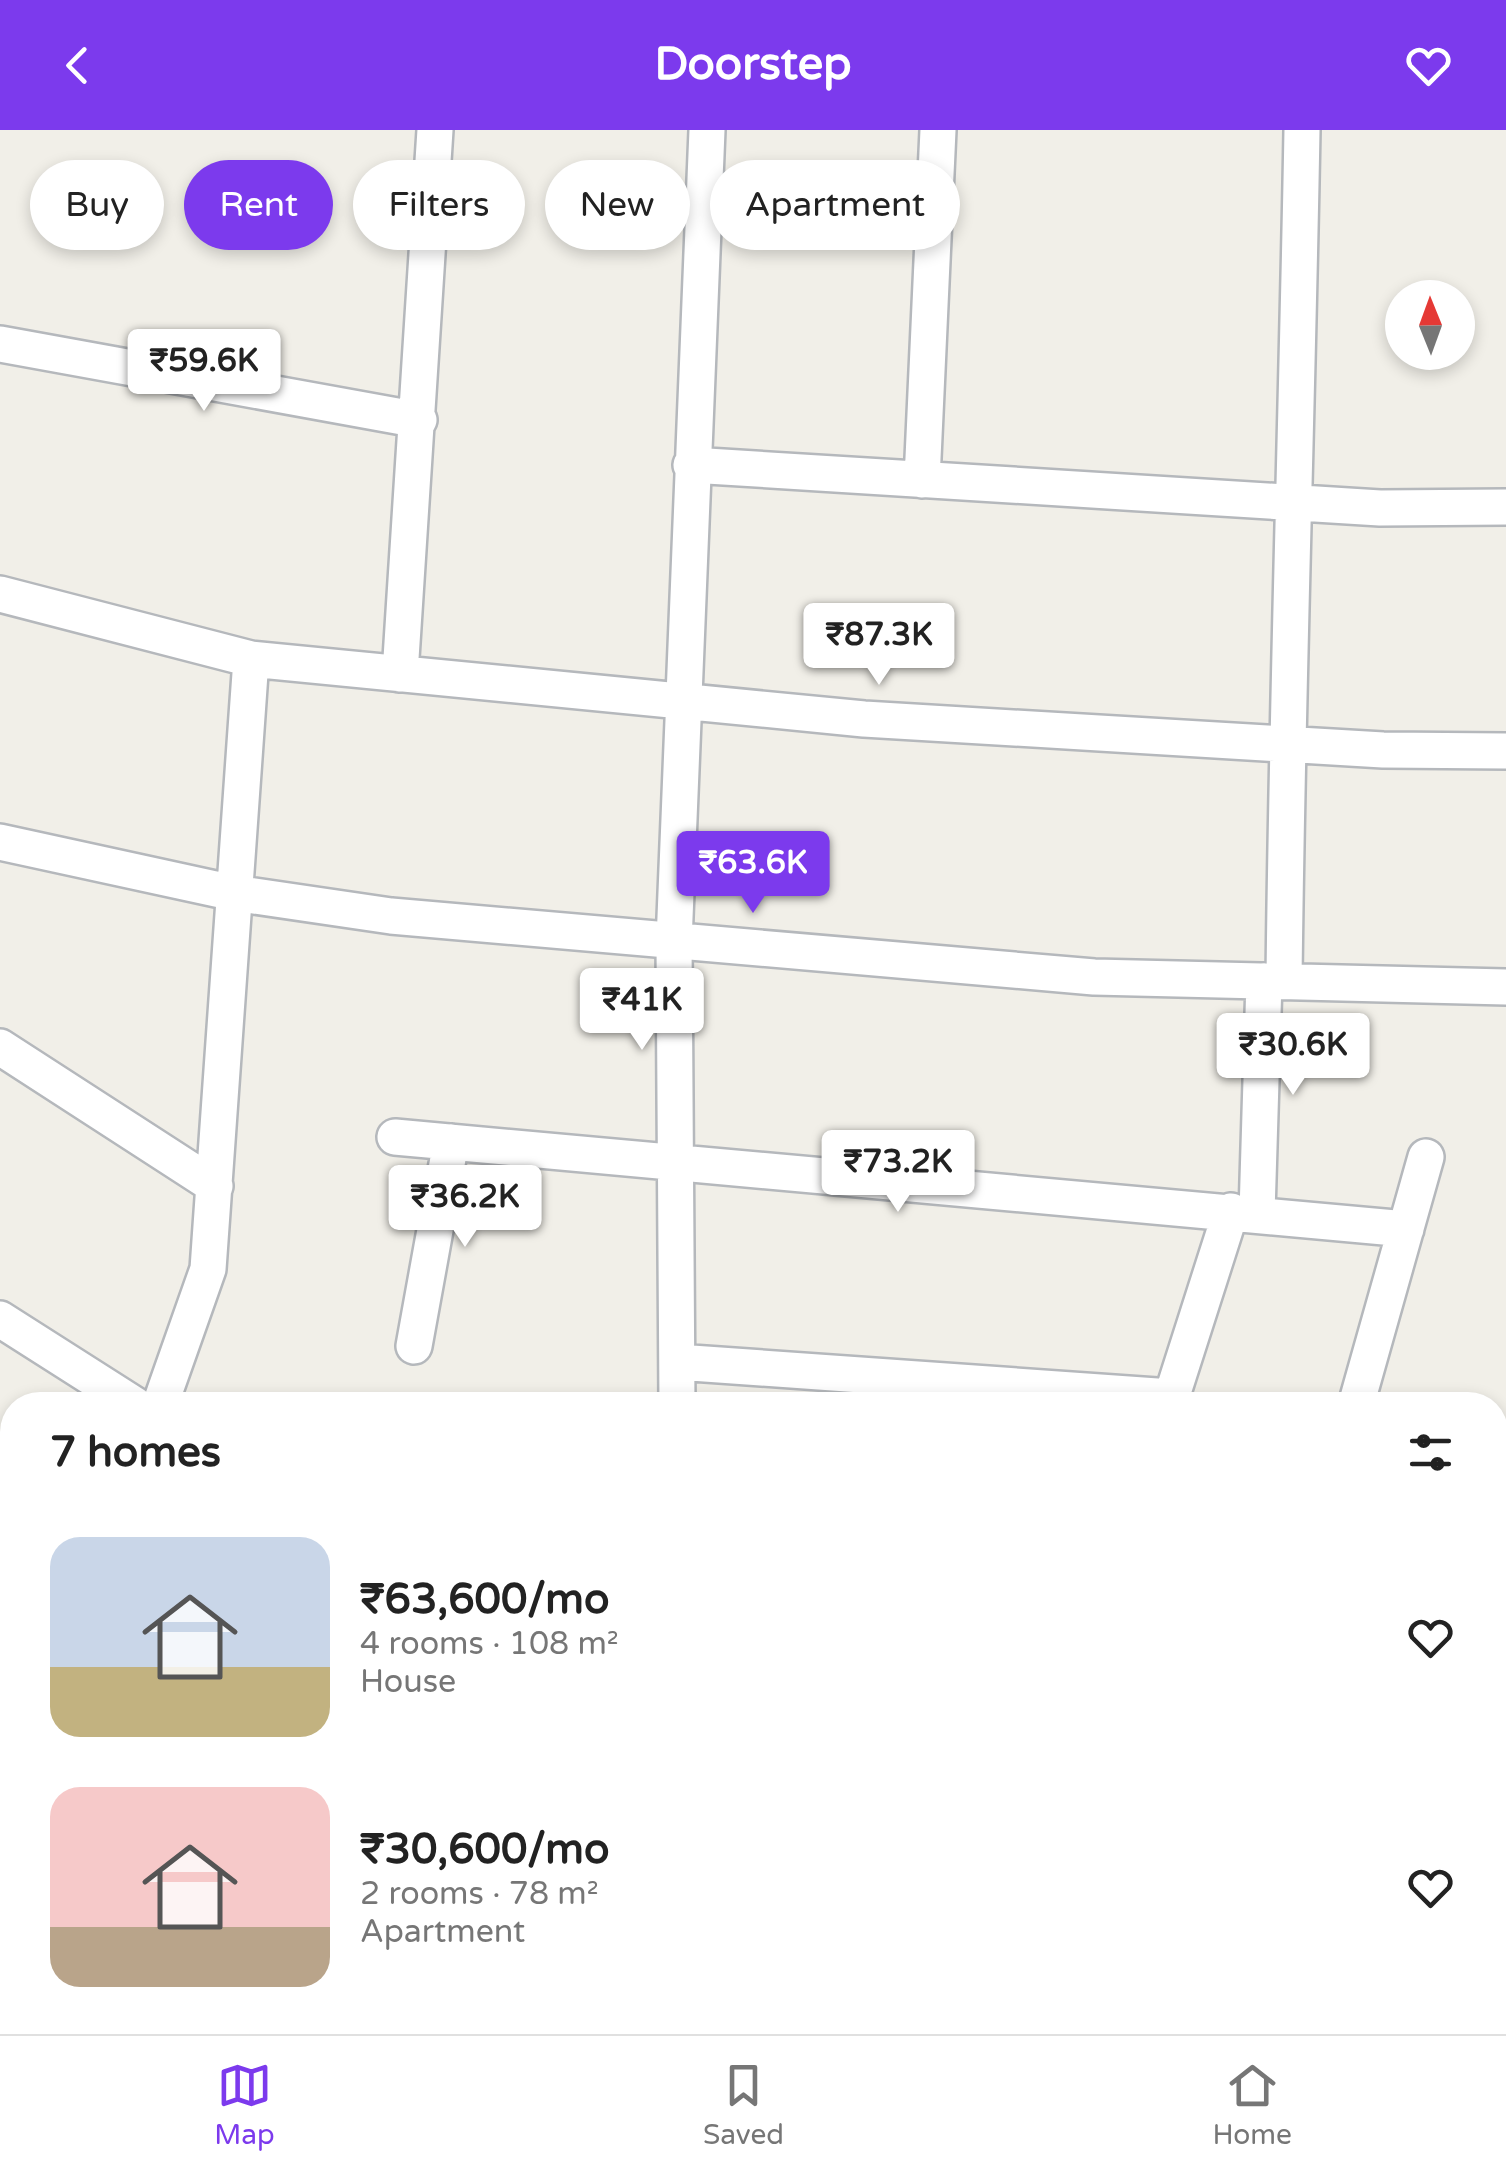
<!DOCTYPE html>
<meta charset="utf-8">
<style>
:root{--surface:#fff;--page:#f2f2f2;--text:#222;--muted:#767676;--line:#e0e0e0;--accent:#7c3aed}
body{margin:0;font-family:"Varela Round",sans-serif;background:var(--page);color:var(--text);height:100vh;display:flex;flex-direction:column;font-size:38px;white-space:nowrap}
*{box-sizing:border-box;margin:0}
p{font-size:32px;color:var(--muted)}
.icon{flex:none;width:55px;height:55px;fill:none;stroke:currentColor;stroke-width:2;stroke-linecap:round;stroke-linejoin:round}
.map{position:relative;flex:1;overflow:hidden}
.drawer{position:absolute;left:0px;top:1262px;width:1508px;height:642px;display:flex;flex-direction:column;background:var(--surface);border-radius:40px 40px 0 0;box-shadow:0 5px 15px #0003}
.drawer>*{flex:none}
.guide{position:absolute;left:30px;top:30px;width:1000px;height:90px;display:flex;gap:20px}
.needle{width:65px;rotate:359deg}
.tools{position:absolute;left:1385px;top:150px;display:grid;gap:20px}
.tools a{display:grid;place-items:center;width:90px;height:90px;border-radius:50%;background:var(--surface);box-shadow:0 5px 15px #0003;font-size:50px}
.price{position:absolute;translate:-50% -85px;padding:0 22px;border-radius:10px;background:#fff;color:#222;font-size:32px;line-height:65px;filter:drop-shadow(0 2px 5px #0008)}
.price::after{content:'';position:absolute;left:50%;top:60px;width:30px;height:22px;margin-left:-15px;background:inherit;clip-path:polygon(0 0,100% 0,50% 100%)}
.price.selected{background:var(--accent);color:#fff}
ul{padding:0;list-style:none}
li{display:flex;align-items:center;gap:30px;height:250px;padding:0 50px}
li span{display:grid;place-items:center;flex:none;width:280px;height:200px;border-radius:30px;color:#555}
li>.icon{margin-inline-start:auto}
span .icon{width:120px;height:120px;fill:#fffc;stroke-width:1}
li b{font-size:42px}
h2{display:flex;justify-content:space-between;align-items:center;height:120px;padding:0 50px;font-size:42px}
.chip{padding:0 35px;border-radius:45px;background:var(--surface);box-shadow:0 5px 15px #0003;font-size:35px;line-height:90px}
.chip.selected{background:var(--accent);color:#fff}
header{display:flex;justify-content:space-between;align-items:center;height:130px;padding:0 50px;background:var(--accent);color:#fff;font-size:45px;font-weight:700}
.tab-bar{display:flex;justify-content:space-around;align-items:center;height:140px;border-top:2px solid var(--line);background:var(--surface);font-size:28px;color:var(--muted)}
.tab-bar a{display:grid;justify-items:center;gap:5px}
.tab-bar .selected{color:var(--accent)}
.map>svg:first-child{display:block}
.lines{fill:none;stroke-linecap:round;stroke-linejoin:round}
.street-casing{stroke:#b5b8bc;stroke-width:40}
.secondary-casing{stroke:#b6babf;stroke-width:55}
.street{stroke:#fff;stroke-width:35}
.secondary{stroke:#fff;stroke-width:50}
</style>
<header><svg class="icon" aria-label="back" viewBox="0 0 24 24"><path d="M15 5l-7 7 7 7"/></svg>Doorstep<svg class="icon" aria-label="heart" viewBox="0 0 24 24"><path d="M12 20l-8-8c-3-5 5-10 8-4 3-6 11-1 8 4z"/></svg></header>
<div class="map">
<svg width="1506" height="1904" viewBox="0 0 1506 1904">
<rect width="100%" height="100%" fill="#f1efe8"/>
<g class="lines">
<g class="street-casing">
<path id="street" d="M0 214 419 290
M691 335 1380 378 1506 377
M922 350 938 0
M0 464 251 529 864 589 1383 620 1506 621
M400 544 435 0
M0 712 234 763 391 786 1094 847 1506 857
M1284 851C1287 567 1297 284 1302 0
M0 917 215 1056
M395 1007 1406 1099
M1257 1083 1264 851
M0 1189 135 1275
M414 1216 451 1012
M677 1232 1171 1267
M160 1275 208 1139 251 529
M677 1275 674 812 707 0
M1169 1275 1231 1081
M1356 1275 1426 1027
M1495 1536 1506 1489
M0 1623 12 1631
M1495 1680 1506 1683
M0 1730 12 1739
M1495 1825 1506 1828
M0 1826 12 1834
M101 1892 119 1904
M421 1892 437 1904
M642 1904 643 1892
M1194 1904 1195 1892
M1399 1904 1403 1892"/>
</g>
<g class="secondary-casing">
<path id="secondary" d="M0 1500 12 1508
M593 1892 610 1904"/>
</g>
<use href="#street" class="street"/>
<use href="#secondary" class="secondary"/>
</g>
</svg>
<div class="tools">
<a><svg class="needle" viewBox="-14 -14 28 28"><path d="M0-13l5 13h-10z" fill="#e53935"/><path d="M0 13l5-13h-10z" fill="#767676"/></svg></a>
</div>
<b class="price" style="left:204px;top:284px">₹59.6K</b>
<b class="price" style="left:879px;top:558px">₹87.3K</b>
<b class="price selected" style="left:753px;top:786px">₹63.6K</b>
<b class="price" style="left:642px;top:923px">₹41K</b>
<b class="price" style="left:1293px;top:968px">₹30.6K</b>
<b class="price" style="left:898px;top:1085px">₹73.2K</b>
<b class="price" style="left:465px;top:1120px">₹36.2K</b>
<div class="guide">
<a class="chip">Buy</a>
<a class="chip selected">Rent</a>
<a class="chip">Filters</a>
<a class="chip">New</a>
<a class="chip">Apartment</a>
</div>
<section class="drawer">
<h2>7 homes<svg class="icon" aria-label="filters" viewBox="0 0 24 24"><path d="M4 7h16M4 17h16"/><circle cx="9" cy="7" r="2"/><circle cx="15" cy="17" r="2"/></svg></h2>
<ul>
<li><span style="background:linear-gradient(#c9d6e8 65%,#c2b280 0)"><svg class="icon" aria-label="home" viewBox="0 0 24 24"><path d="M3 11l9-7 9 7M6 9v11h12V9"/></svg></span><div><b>₹63,600/mo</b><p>4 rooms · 108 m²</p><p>House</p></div><svg class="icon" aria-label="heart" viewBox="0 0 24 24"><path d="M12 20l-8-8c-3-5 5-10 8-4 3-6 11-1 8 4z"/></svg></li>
<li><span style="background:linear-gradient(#f6c9c9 70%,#b9a48a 0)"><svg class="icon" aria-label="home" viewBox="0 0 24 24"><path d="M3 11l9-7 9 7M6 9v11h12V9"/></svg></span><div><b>₹30,600/mo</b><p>2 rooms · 78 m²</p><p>Apartment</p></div><svg class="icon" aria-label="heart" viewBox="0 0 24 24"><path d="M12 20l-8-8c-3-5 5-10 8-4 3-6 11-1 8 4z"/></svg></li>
</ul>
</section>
</div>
<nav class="tab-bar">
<a class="selected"><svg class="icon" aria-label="map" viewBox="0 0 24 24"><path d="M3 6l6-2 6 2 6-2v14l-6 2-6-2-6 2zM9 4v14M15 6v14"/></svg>Map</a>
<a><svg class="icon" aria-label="saved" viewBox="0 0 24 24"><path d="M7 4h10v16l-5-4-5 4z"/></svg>Saved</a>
<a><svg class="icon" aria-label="home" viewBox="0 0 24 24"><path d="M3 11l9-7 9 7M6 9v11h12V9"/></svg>Home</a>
</nav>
